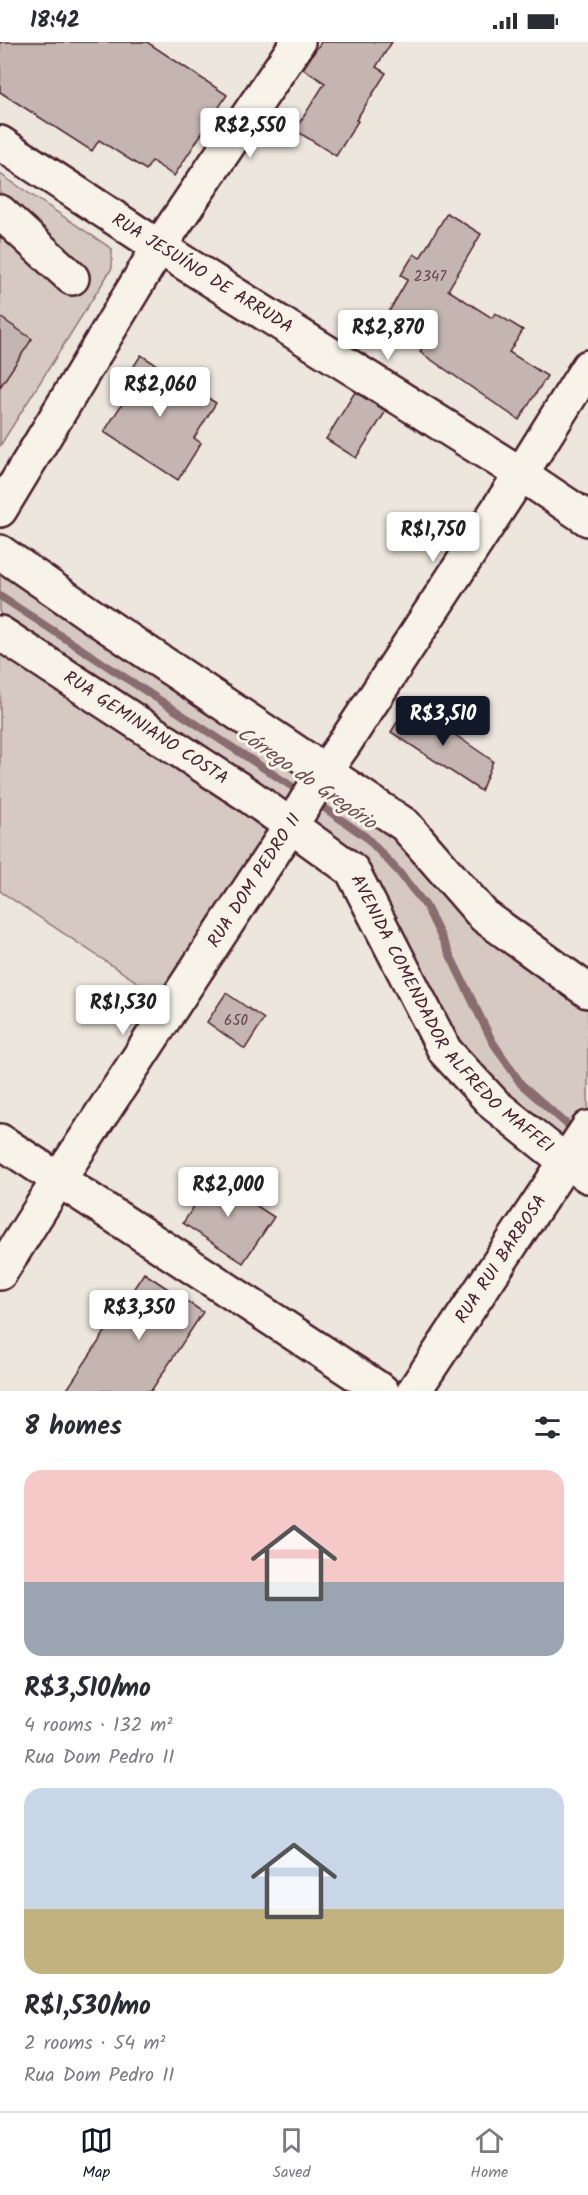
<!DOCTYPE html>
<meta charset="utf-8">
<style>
:root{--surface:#fff;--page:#f7f7f7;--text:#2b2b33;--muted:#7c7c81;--line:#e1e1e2;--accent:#111827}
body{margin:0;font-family:Kalam,sans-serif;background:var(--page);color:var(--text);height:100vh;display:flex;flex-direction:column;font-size:22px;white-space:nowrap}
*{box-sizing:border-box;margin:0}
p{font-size:20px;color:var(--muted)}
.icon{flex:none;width:33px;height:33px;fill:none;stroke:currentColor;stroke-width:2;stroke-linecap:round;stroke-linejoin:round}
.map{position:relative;height:1349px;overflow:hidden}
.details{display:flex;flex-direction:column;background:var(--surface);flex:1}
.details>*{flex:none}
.price{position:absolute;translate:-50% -51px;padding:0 14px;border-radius:6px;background:#fff;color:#222;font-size:20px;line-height:39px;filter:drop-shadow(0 2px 3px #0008)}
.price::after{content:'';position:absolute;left:50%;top:36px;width:18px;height:14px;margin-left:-9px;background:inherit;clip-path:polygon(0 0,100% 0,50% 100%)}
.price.active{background:var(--accent);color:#fff}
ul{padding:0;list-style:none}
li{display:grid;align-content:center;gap:12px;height:318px;padding:0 24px}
li span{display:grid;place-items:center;height:186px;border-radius:18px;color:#555}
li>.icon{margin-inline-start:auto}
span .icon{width:108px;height:108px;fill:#fffc;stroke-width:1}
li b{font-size:26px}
h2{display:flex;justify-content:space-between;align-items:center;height:72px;padding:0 24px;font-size:26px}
.status{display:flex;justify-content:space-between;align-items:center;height:42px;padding:0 30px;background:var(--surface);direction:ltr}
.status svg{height:16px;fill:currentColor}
.menu{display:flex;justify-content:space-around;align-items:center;height:84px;border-top:2px solid var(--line);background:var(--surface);font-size:16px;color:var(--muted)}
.menu a{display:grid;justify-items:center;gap:3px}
.menu .active{color:var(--accent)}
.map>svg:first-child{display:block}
.green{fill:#d5c9c2;stroke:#907476;stroke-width:1.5}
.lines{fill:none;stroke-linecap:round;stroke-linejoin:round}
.stream{stroke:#896c6f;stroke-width:8}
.building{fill:#c4b5b0;stroke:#4a1f2b;stroke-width:1.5}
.minor-casing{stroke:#4a1f2b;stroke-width:38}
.major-casing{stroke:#4a1f2b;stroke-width:38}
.minor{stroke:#f7f3e8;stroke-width:33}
.major{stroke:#f7f3e8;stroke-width:33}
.labels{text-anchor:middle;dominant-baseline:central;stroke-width:6;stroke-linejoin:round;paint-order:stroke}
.number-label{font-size:15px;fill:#68444c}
.street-label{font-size:18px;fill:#4a1f2b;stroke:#f7f3e8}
.water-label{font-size:20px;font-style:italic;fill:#6f4c53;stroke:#f7f3e8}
</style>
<div class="status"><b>18:42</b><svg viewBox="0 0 49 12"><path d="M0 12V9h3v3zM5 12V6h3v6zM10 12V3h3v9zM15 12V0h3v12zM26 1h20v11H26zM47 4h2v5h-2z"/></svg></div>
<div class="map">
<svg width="588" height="1349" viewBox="0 0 588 1349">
<rect width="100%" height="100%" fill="#ece6dd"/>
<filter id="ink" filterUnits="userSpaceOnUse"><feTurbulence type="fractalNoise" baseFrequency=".0167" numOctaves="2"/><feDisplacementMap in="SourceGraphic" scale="12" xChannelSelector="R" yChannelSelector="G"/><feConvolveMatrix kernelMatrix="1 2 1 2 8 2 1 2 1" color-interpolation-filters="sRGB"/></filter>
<g filter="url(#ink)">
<path class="green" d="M0 132 112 207V226L0 404Z
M0 510 325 729 588 949V1134L495 1063 352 828 0 591Z
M0 608 260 779 266 788 263 798 161 956 0 849Z"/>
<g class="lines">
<path class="stream" d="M0 554 302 751
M313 758 366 795 398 829 426 864 492 999 521 1042 578 1092"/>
</g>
<path class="building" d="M0 0H147L227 53 174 134 152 119 146 128 99 98 92 109 0 50Z
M321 0H392L376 25 386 31 356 78 358 79 336 114 295 88 325 41 303 27Z
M447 171 481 192 448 248 492 276 495 271 523 288 509 310 547 334 519 378 420 310 424 303 384 278 408 237 401 233 414 212 420 216Z
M0 275 32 297 0 345Z
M141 313 216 361 194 396 201 401 178 438 104 390 129 351 120 346Z
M355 350 386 369 356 416 326 397Z
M409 661 493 719 481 749 391 690Z
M226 951 264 977 245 1007 207 980Z
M218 1128 242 1144 237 1151 274 1175 243 1221 183 1181Z
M144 1231 203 1270 151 1349H66Z"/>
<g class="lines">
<g class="minor-casing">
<path id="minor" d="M0 170 72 236
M159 205 521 432 588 477
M0 1099 382 1349
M0 1231 59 1137 290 785"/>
</g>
<g class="major-casing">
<g id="major">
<path d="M0 101 159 205"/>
<path d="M0 468 159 205 298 0"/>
<path d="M0 510 91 573 405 783 484 874 588 949"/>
<path id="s1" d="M0 591 248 753 352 828 445 1009 495 1063 565 1119 588 1134"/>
<path d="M290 785 325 729 346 699 521 432 588 325"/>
<path id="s2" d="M414 1349 588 1086"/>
</g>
</g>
<use href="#minor" class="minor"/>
<use href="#major" class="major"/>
</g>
</g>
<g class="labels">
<g class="number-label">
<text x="430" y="235">2347</text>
<text x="236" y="979">650</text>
</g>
<g class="street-label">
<text transform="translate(202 232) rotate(32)">RUA JESUÍNO DE ARRUDA</text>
<text stroke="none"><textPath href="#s1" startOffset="174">RUA GEMINIANO COSTA</textPath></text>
<text transform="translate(255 839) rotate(-57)">RUA DOM PEDRO II</text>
<text stroke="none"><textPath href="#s1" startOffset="602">AVENIDA COMENDADOR ALFREDO MAFFEI</textPath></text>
<text stroke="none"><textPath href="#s2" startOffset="158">RUA RUI BARBOSA</textPath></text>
</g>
<g class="water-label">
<text transform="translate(306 737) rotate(35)">Córrego do Gregório</text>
</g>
</g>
</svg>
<b class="price" style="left:250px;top:117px">R$2,550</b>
<b class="price" style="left:388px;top:319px">R$2,870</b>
<b class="price" style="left:160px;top:376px">R$2,060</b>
<b class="price" style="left:433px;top:521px">R$1,750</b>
<b class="price active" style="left:443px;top:705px">R$3,510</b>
<b class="price" style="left:123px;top:994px">R$1,530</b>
<b class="price" style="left:228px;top:1176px">R$2,000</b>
<b class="price" style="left:139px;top:1299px">R$3,350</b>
</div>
<section class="details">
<h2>8 homes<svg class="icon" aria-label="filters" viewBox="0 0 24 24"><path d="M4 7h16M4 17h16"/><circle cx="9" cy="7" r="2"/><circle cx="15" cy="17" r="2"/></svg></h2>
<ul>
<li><span style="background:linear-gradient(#f6c9c9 60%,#9aa5b1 0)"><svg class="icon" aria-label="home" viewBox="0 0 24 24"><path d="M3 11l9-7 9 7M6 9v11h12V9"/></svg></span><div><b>R$3,510/mo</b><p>4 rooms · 132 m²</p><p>Rua Dom Pedro II</p></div></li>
<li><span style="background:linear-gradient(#c9d6e8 65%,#c2b280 0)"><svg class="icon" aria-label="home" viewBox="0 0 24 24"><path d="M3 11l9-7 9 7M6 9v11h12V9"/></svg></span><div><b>R$1,530/mo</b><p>2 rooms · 54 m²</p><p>Rua Dom Pedro II</p></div></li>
</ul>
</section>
<nav class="menu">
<a class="active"><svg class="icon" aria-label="map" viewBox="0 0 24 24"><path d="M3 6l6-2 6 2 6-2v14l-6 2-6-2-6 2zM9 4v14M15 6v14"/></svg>Map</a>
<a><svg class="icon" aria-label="saved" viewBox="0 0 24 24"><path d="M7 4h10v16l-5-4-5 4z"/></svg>Saved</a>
<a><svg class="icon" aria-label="home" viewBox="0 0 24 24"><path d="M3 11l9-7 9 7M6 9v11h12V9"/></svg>Home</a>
</nav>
